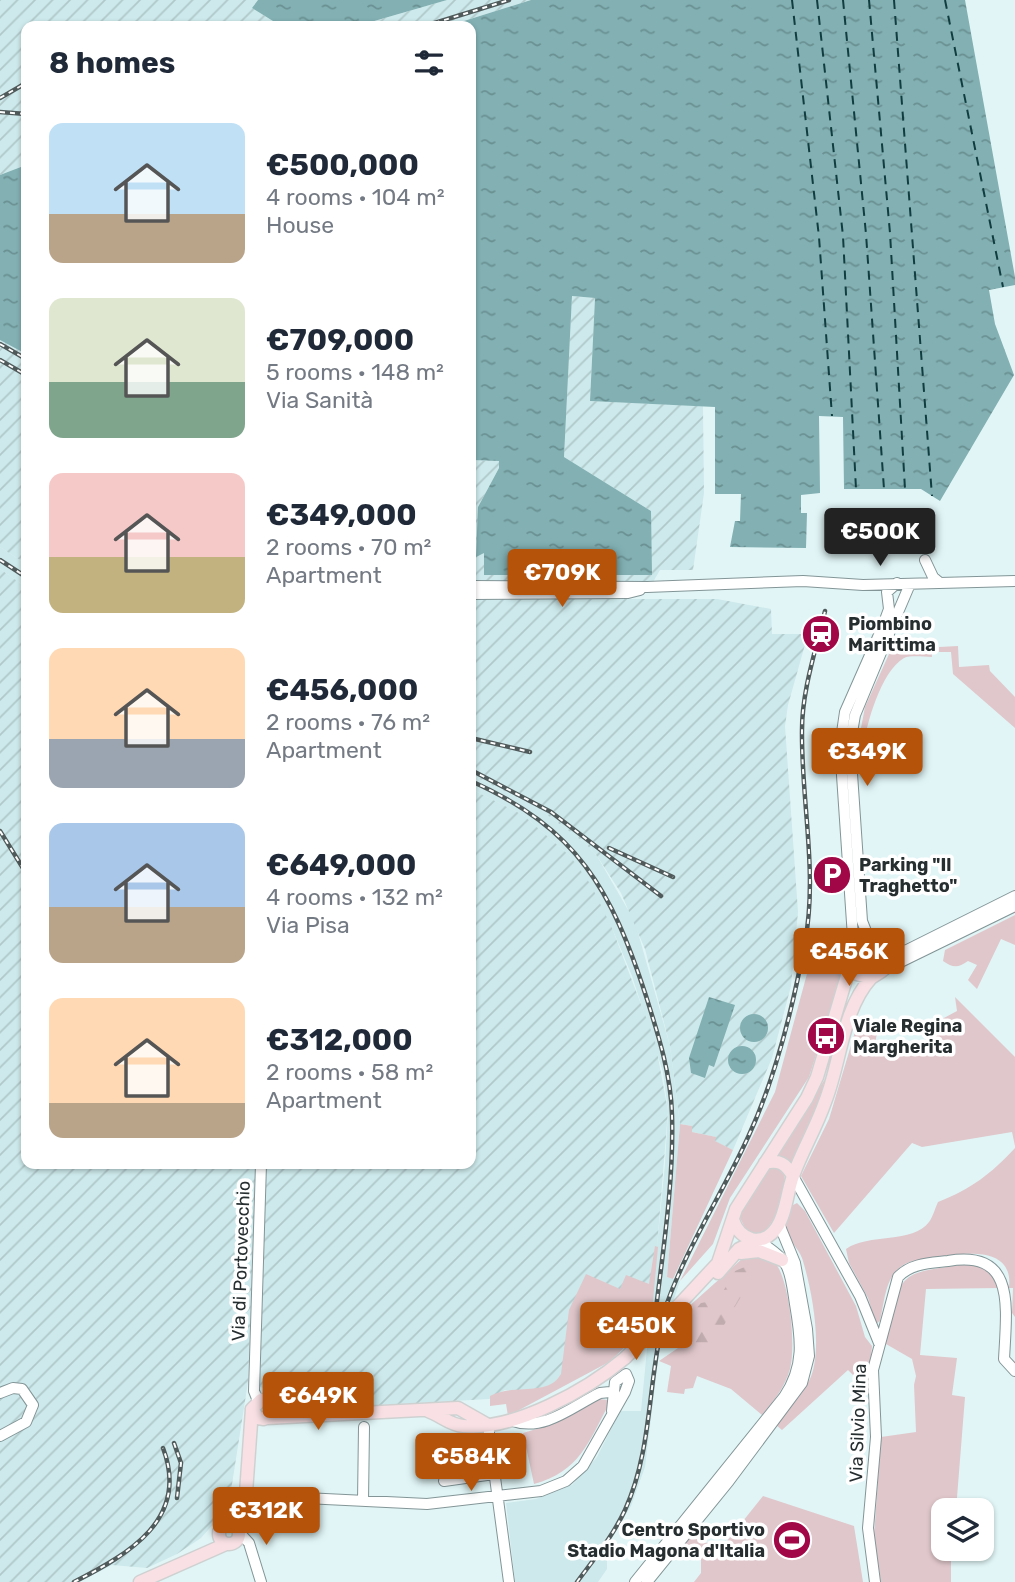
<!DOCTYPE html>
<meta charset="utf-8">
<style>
:root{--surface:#fff;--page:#f2f2f3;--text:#1f2937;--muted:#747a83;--accent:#b45309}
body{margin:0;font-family:Rubik,sans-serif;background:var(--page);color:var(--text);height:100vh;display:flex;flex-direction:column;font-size:26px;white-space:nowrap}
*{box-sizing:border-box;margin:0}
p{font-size:23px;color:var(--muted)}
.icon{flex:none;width:38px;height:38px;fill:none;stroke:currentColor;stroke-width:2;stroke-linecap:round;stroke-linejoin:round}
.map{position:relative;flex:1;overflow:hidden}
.side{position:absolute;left:21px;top:21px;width:455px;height:1148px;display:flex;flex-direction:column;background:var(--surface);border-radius:14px;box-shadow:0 2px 5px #0004}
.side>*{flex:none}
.buttons{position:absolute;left:931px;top:1498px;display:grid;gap:14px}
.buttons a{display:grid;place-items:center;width:63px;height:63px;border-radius:14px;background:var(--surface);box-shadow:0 2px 5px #0004;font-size:35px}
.price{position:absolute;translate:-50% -60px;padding:0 16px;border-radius:7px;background:var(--accent);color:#fff;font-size:23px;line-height:46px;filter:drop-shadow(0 2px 4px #0008)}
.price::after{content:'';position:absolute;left:50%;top:42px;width:21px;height:16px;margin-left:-10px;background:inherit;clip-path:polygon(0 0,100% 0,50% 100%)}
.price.active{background:#222;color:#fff}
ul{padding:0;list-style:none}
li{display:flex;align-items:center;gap:21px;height:175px;padding:0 28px}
li span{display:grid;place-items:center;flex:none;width:196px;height:140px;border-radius:14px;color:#555}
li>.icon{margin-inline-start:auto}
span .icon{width:84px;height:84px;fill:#fffc;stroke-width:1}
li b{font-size:30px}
h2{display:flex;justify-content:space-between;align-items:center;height:84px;padding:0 28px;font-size:30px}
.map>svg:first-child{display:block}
.built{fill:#cde9eb}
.industrial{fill:url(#industrial-furrows)}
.green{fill:#e0c7cb}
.forest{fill:url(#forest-firs)}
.water{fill:url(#water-ripples)}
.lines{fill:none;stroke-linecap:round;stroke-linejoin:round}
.ferry{stroke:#113d40;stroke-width:2;stroke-dasharray:9 7;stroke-linecap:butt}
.minor-casing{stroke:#839597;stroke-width:12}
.major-casing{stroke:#cfd1d1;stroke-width:15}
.minor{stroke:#fff;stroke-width:10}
.major{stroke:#f8e0e4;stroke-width:12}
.rail-casing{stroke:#505a5b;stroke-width:4.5}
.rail{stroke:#fff;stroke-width:2;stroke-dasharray:5;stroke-linecap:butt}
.major-bridge-casing{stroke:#cfd1d1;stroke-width:15;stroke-linecap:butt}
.major-bridge{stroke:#f8e0e4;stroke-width:12}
.labels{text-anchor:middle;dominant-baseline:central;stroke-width:7;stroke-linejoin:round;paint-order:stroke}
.poi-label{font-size:18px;font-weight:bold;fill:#272e2f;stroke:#fff;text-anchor:start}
.street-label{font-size:18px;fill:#272e2f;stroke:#fff}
</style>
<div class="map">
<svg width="1015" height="1582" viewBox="0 0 1015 1582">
<defs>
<pattern id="industrial-furrows" width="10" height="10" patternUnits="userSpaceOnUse" patternTransform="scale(1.75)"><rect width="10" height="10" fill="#cde9eb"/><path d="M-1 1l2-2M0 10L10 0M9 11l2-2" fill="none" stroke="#b0c8ca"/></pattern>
<pattern id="forest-firs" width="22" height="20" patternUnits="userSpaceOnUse" patternTransform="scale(1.75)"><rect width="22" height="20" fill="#e0c7cb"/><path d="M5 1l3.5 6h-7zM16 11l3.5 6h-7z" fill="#c0abaf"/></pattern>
<pattern id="water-ripples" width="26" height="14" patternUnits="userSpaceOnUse" patternTransform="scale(1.75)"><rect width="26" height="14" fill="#82b0b3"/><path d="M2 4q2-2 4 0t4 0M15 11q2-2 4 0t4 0" fill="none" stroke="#6a9092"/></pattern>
</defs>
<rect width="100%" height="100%" fill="#e1f5f6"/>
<path class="built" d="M0 547 26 564V587L0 569Z
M471 775 535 806 585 843 597 856 635 922 670 1046 680 1124 667 1277 680 1281 661 1337 645 1467 631 1506 603 1552 607 1556V1569L598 1582H515L506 1503 536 1499 572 1485 597 1457 620 1411H641L665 1164 668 1111 663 1072 632 976 612 928 570 856 523 815 471 789Z"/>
<path class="industrial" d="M0 0H258L252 8 281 26H26V165L0 175Z
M447 0H531L448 26H357Z
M572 296 595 298 590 401 703 406 704 493 693 570H660L653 582H471V460L499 461V468L478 507 482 553 651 511 564 457Z
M0 340 26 354V564L0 547Z
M0 569 26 587V1164H256L248 1382 230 1497 216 1521 201 1538 177 1554 147 1568 112 1565 79 1582H0Z
M471 599H717L771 609 772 634H808L788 705 785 726 798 912 791 986 772 1058 733 1150 714 1141 715 1137 692 1132V1126L680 1124 670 1046 645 949 621 893 597 856 585 843 535 806 471 775Z
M471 789 523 815 570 856 591 885 612 928 655 1041 668 1111 651 1322 609 1362 542 1396 505 1390 489 1399 345 1407 306 1401 260 1387 266 1164H471Z"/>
<path class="green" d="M919 642 920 648H931L932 657C924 657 911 655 904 658 881 671 866 725 863 749L882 752 856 754 865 707 894 643Z
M958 646 959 667 989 665 990 671 1015 697V728L953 674 951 652H939V647Z
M1015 915V945L1001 939 977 989 968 980 977 965 968 961C958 968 953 968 943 961L945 950Z
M811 959 843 970 809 1077 730 1198 713 1244 680 1281 775 1092Z
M857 984 825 1091 792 1164 775 1155 829 1073Z
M955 997 1015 1057V1146L1012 1132 922 1147 912 1143 834 1233 801 1176 829 1119 857 1025 879 1020 875 1045 888 1050H916L929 1037 938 1033 937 1029 944 1024 942 1019 957 1011Z
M680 1124 692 1126V1132L716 1137 715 1141 733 1150 673 1279 667 1277Z
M1015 1148V1317L1012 1313 1013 1288H1009C1014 1245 964 1253 938 1257 924 1259 908 1259 897 1270 885 1282 884 1304 880 1321L876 1324 868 1298 849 1263 846 1249C868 1233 913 1244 929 1222 933 1217 935 1208 938 1202 971 1189 991 1174 1015 1148Z
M773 1167 782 1169C792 1186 775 1223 761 1235L747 1232 739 1216 768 1169Z
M797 1203 805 1211 856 1306 865 1337 872 1346 868 1390 848 1370 782 1430 776 1425C787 1411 800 1397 809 1381 824 1352 812 1289 802 1258 798 1248 789 1240 785 1230L791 1206Z
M655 1246 658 1247 651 1322 609 1362 508 1416 506 1404 490 1406V1396C516 1383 548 1397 561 1374L569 1310 586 1274 620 1289 626 1275 649 1284Z
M755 1256C763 1258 774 1259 778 1267 790 1288 796 1346 790 1369 785 1387 774 1401 762 1415L731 1389 697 1376 693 1388 685 1389 684 1394 667 1392 671 1366 659 1361 678 1348 668 1325 743 1258Z
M973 1263 991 1271 1000 1288 926 1289 920 1355 957 1358 952 1395 965 1397 956 1510H943V1549H951V1582H881L874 1536 881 1437 916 1432 914 1385 916 1376 912 1359 886 1344C903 1267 895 1275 973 1263Z
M599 1399 608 1400 609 1404C588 1443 580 1471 534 1484L523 1433 553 1424Z
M763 1496 854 1526 863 1582H694L701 1573V1557L683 1544 692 1533 704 1543 727 1541Z"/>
<path class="forest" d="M759 1261 757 1270 709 1350 705 1368C687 1360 681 1346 679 1328L701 1303 718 1300 735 1271Z"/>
<path class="water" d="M258 0H447L357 26H281L252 8Z
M531 0H965L1015 277V285L989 290 995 324 1014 375 940 501 921 489H844L843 417 819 416 820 493 801 495V513H807L806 548 730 547 735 521H740L741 494H715V407L590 401 595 298 572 296 564 457 651 511 652 575H484V553L476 557 478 507 499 468V461L471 460V26H448Z
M26 165V354L0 340V175Z
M709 997 735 1005 714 1067 709 1065 705 1078 691 1073 689 1058Z
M740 1028a14 14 0 1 1 28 0a14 14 0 1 1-28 0Z
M728 1060a14 14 0 1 1 28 0a14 14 0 1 1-28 0Z"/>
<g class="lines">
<path class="ferry" d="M792 0 819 237 832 416
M817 0 843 236 856 489
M843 0 866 234 884 489
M869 0 890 233 905 489
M894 0 932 496
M945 0 1003 287"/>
<g class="minor-casing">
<path id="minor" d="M925 560 933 577 940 583
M471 586 647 587 803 581 863 585 1015 581
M471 594 628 593 640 590
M885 620 889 609 887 592 897 583
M893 624 910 584
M871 944 862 921 850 744 855 715 890 631
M854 952 840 746 845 712 882 628
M885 955 907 950 1015 896
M882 971 1015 906
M793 1176 860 1296 879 1343
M0 1393 13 1388 22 1389 33 1405 26 1422 0 1436
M258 1401 254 1391 261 1164
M513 1421C544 1432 573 1406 600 1393L610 1392 615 1396
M488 1425 509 1582
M444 1481 494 1474
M245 1495 427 1504 541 1491 566 1481 583 1466 625 1392 629 1381 626 1374 615 1382 612 1411
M363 1501 364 1427
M239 1532 249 1543 261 1582
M635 1582 784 1397C805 1366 801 1339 795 1304 793 1292 792 1278 787 1267 782 1256 769 1248 759 1241
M647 1582 729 1481 802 1383 809 1356 807 1329 795 1263 779 1224
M875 1582 868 1528 876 1437 873 1370 898 1277C911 1263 931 1263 948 1261 1015 1250 1007 1304 1004 1359L1015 1371"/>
</g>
<g class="major-casing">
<path id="major" d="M765 1163C779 1159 786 1164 793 1176
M733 1220C740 1241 763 1248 777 1227 786 1214 787 1192 793 1176 802 1151 816 1128 825 1102 841 1062 842 1010 871 978
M741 1253 759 1251 782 1260
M718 1273 739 1249 755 1241
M678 1306 718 1263 736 1209 807 1098 817 1077 854 952C864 940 877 942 885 955L882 971 871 978 857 974 851 964
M268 1401 272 1408 271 1414 264 1419 258 1418 252 1409 261 1400 323 1411
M428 1411C440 1415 450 1425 463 1426 514 1431 587 1390 625 1358
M267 1418 458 1408 488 1425
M219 1534a10 10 0 1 1 20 0a10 10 0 1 1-20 0Z
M239 1532 245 1507 252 1409
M140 1582 226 1544"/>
</g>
<use href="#minor" class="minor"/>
<use href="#major" class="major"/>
<g class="rail-casing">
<path id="rail" d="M425 26 509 0
M0 98 26 83
M0 112 26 114
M0 344 26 359
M0 360 26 375
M0 560 26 577
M471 738 530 752
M471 770 551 812 661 896
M471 781C578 829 611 889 646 996 658 1034 671 1074 672 1115 674 1182 663 1250 655 1317
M471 801H472
M0 831 26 873
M609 848 673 877
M666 1306C687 1246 723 1193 749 1135 777 1074 793 1007 805 942 818 872 801 800 802 730 802 690 816 650 825 611
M174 1443 181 1463 177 1498
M74 1582C129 1554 190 1519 163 1448
M577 1582C594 1559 613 1536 625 1510 651 1453 648 1390 661 1330"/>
</g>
<use href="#rail" class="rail"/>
<g class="major-bridge-casing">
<path id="major-bridge" d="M625 1358 678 1306"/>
</g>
<use href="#major-bridge" class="major-bridge"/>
</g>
<defs>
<g id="station-disc" transform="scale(2.0125)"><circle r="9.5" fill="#a10747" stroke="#fff"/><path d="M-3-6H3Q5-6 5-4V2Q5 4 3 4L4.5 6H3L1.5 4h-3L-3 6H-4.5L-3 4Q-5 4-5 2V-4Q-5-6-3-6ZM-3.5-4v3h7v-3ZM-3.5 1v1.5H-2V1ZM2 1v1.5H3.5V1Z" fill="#fff"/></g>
<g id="parking-disc" transform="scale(2.0125)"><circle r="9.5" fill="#a10747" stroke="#fff"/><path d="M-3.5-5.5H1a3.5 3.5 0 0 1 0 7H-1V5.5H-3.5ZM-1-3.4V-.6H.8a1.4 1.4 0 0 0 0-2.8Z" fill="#fff"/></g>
<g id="bus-disc" transform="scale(2.0125)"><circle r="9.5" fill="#a10747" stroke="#fff"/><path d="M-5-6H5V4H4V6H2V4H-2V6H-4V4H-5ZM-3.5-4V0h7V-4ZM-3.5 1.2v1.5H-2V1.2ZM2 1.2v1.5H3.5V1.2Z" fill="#fff"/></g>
<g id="stadium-disc" transform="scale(2.0125)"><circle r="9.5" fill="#a10747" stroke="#fff"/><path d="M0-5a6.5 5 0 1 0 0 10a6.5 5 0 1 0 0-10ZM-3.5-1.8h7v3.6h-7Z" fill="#fff"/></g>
</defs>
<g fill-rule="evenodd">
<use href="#station-disc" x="821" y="634"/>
<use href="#parking-disc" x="832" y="875"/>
<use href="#bus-disc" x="826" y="1036"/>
<use href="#stadium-disc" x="792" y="1540"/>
</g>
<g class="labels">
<g class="poi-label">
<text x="848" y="624">Piombino<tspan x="848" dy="21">Marittima</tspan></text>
<text x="859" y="865">Parking "Il<tspan x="859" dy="21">Traghetto"</tspan></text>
<text x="853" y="1026">Viale Regina<tspan x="853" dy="21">Margherita</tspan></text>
<text x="765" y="1530" text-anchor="end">Centro Sportivo<tspan x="765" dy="21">Stadio Magona d'Italia</tspan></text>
</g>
<g class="street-label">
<text transform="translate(241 1261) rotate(-88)">Via di Portovecchio</text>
<text transform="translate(858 1423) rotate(-88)">Via Silvio Mina</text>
</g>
</g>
</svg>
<div class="buttons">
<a><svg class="icon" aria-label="layers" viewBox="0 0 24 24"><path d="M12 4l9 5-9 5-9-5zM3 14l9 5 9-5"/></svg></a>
</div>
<b class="price active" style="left:880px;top:568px">€500K</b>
<b class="price" style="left:562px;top:609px">€709K</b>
<b class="price" style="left:867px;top:788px">€349K</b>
<b class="price" style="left:849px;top:988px">€456K</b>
<b class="price" style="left:636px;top:1362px">€450K</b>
<b class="price" style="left:318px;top:1432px">€649K</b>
<b class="price" style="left:471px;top:1493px">€584K</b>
<b class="price" style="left:266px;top:1547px">€312K</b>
<section class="side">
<h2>8 homes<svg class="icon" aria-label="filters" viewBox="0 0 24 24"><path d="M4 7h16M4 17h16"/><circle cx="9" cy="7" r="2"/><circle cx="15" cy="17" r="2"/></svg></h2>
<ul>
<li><span style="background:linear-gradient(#bfe0f5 65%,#b9a48a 0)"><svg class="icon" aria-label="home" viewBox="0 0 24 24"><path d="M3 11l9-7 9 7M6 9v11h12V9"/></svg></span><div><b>€500,000</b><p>4 rooms · 104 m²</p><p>House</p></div></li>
<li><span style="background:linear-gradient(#dfe7d0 60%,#7fa58c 0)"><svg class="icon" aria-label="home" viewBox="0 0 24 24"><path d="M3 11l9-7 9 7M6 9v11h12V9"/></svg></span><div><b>€709,000</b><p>5 rooms · 148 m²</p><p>Via Sanità</p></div></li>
<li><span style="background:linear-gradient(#f6c9c9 60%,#c2b280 0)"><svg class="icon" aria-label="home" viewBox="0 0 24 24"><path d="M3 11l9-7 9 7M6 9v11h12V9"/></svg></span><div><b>€349,000</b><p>2 rooms · 70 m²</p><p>Apartment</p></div></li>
<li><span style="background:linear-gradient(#ffd9b3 65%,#9aa5b1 0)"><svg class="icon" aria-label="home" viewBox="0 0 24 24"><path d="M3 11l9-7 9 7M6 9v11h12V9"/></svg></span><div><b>€456,000</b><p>2 rooms · 76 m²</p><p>Apartment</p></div></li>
<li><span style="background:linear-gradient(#a9c7e8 60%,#b9a48a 0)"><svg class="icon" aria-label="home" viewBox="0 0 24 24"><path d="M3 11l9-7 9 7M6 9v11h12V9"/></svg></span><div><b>€649,000</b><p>4 rooms · 132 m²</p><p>Via Pisa</p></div></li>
<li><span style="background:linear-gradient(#ffd9b3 75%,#b9a48a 0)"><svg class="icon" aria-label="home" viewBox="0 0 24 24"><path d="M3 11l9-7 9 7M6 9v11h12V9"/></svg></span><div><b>€312,000</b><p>2 rooms · 58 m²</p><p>Apartment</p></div></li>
</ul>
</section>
</div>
